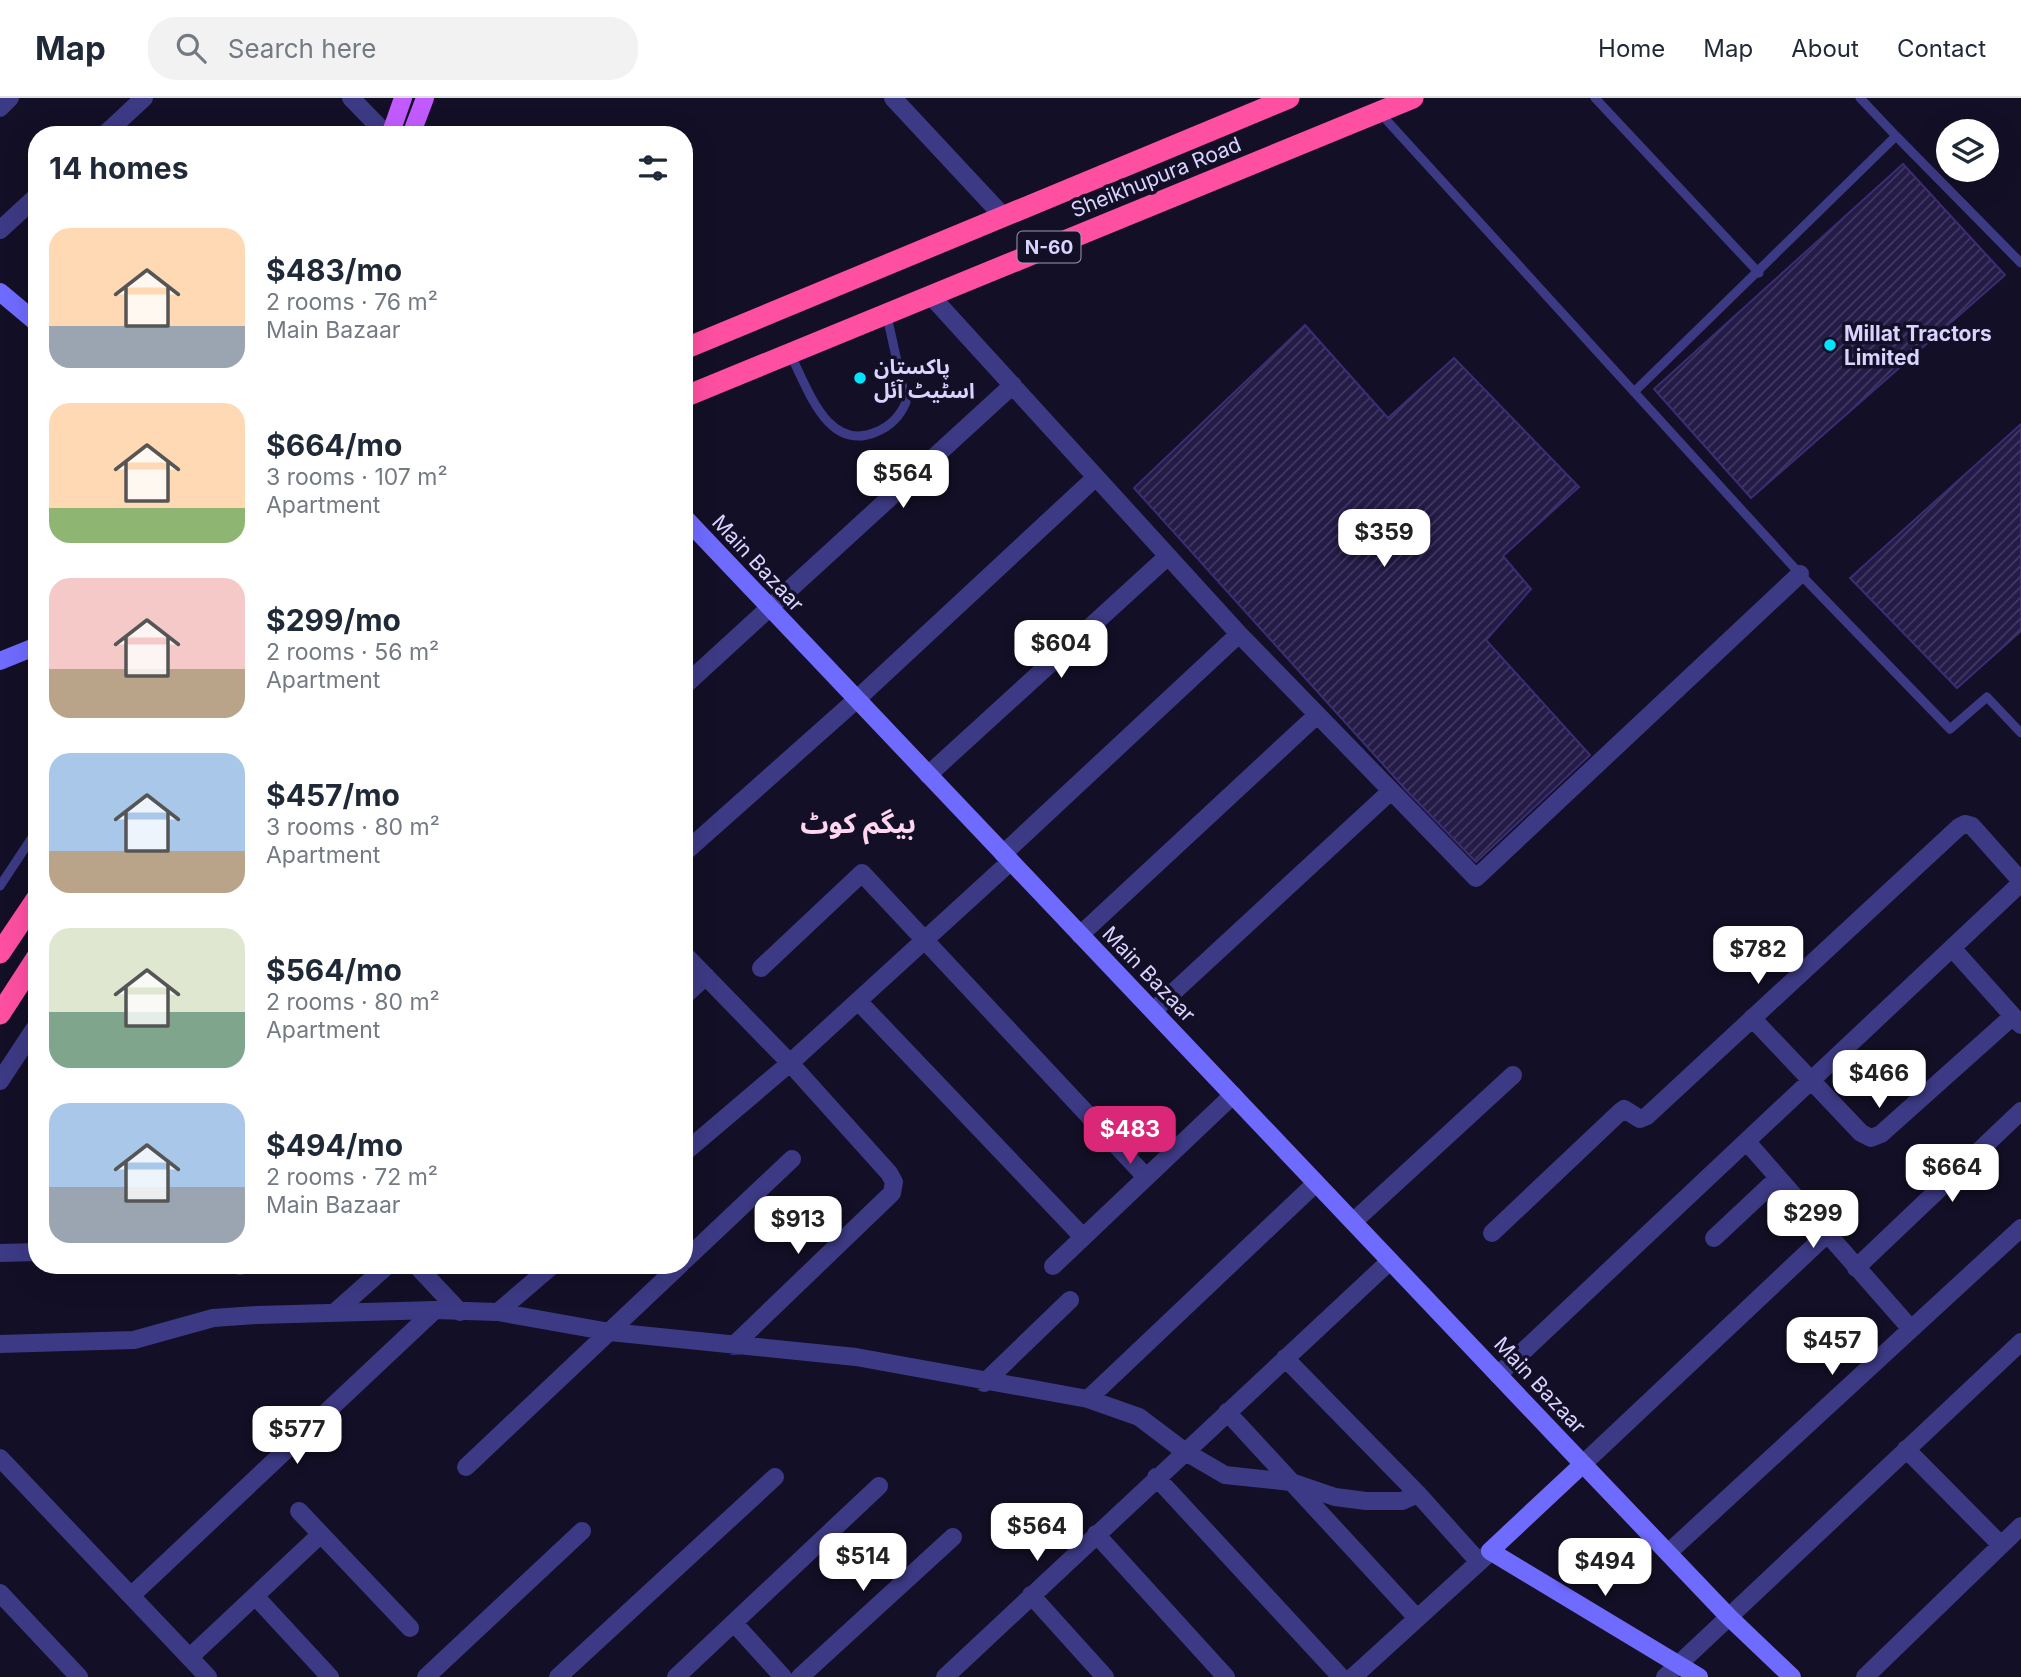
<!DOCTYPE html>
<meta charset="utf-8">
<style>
:root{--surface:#fff;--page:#f2f2f3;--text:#1f2937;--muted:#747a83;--line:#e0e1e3;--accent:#db2777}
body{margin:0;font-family:Inter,"Noto Sans Arabic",sans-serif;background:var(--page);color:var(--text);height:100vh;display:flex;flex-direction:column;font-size:26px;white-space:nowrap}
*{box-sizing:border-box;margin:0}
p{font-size:23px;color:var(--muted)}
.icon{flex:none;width:38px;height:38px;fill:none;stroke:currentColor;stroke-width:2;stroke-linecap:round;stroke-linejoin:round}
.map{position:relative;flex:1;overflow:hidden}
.panel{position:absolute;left:28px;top:28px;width:665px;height:1148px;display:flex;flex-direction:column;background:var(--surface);border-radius:28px;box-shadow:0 7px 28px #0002}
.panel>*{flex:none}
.buttons{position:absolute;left:1936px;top:21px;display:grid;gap:14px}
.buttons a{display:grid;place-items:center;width:63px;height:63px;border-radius:50%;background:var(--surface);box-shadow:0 7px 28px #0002;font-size:35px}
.price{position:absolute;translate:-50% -60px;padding:0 16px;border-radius:14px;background:#fff;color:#222;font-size:23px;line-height:46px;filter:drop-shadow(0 2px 4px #0008)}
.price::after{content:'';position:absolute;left:50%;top:42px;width:21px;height:16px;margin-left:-10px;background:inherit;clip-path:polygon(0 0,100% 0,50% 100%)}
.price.selected{background:var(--accent);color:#fff}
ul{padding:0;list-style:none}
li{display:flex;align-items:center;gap:21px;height:175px;padding:0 21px}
li span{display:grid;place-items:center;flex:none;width:196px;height:140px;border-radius:21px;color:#555}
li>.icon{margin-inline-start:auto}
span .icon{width:84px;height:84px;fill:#fffc;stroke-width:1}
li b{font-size:30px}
h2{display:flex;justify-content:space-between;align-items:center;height:84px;padding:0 21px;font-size:30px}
header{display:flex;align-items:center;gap:42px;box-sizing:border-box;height:98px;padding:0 35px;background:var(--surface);border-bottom:2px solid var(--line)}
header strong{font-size:33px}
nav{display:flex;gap:38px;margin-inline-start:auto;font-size:24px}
.search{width:490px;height:63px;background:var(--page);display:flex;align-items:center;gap:18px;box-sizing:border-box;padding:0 24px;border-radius:28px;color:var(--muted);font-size:26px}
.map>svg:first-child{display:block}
.building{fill:url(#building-hatch);stroke:#3b2d73;stroke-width:2}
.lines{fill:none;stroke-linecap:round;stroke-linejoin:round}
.lane{stroke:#3d3a85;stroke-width:9}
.street{stroke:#3d3a85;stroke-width:18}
.secondary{stroke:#6f6bff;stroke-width:18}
.primary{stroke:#c25bff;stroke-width:18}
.highway{stroke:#ff4fa3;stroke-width:21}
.poi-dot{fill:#00e5ff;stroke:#130f26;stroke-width:2.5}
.labels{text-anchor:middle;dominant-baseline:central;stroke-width:7;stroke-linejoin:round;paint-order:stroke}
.shield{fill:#130f26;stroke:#9e99be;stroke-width:2}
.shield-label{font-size:19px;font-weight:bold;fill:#d9d4ff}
.street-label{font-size:21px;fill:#d9d4ff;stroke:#130f26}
.poi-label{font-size:21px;font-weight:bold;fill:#d9d4ff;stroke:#130f26;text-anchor:start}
.district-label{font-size:28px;font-weight:bold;fill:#ffd6f0;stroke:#130f26}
</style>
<header>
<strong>Map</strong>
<div class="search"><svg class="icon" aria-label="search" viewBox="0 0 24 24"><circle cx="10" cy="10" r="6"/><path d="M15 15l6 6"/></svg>Search here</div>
<nav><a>Home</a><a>Map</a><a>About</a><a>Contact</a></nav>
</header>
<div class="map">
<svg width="2021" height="1579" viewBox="0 0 2021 1579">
<defs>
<pattern id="building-hatch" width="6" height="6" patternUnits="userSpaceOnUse" patternTransform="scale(1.75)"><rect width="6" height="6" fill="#241b47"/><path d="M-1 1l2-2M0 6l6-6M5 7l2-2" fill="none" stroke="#433b63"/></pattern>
</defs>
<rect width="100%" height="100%" fill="#130f26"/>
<path class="building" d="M1903 66 2005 177 1751 400 1654 291Z
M1305 227 1388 320 1454 260 1579 389 1503 458 1531 491 1486 542 1590 657 1476 764 1407 693 1134 390Z
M2021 326V533L1957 590 1850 480Z"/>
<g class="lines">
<path class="lane" d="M1595 0 1759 175
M1380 15 1800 476 1950 631 1987 599 2021 635
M1896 38 2021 165
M790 256C808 290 827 355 876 334 891 328 900 319 906 304L887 218
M1634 294 1896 38 1860 0
M0 788 37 732"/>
<path class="street" d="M351 0 387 37
M893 0 1002 117
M0 10 10 0
M104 37 144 0
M0 132 37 98
M931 198 1239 536 1476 780 1800 476
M684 588 1013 287
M928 677 1168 458
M684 755 856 602 1096 379
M1003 756 1239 536
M1080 837 1317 617
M1952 850 2021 927
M684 856 790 965 889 1075 894 1084 892 1095 733 1248
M761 870 862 775 1146 1079
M684 898 706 878
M858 903 1083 1139
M1153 913 1391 693
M1752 920 1861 1035 1871 1040 1881 1036 2013 918
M0 983 37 927
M1747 1044 1911 1231
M684 1055 790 965 1010 764
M1353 1124 1513 977
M1492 1135 1620 1014 1624 1011 1640 1021 1647 1018 1959 729 1965 726 1972 728 2021 783
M1714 1140 1778 1080
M0 1155 37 1154
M684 1163 792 1061
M416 1167 460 1214
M240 1168V1167
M1053 1168 1233 997
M1856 1170 2021 1013
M498 1214 553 1167
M334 1215 388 1167
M0 1246 134 1242 213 1220 257 1217 435 1212 498 1214 610 1234 856 1259 1088 1301 1139 1319 1184 1353 1225 1377 1291 1384 1335 1399 1366 1403H1402L1418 1396
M1285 1260 1418 1396 1479 1464
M1498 1277 2021 785
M984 1285 1070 1202
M1088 1301 1316 1085
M1227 1314 1417 1520
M1906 1351 2001 1447
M0 1360 208 1579
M1581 1364 1583 1366 1826 1137
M466 1369 680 1167
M1156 1379 1341 1579
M299 1413 410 1530
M1096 1436 1226 1579
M1668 1455 2021 1130
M0 1495 79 1579
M133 1496 435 1212
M1031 1497 1105 1579
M256 1499 330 1579
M734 1525 783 1579
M190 1559 321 1436
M426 1579 582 1433
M558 1579 775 1379
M676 1579 879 1388
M800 1579 953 1439
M945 1579 1390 1163
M1353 1579 1488 1456
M1665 1579 2021 1244
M1865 1579 2021 1428"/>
<path class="secondary" d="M0 194 37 225
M684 419 1581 1364
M0 563 37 548
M1699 1579 1490 1453 1583 1366 1729 1519 1792 1579"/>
<path class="primary" d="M390 37 403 0
M411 37 425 0"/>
<path class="highway" d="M684 251 1289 0
M684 299 1413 0
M0 855 37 800
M0 916 37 859"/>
</g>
<g class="poi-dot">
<circle cx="1830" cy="247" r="7"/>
<circle cx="860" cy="280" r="7"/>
</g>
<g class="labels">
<rect class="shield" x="1017.5" y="133.5" width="63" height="31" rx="5"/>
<g class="shield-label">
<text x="1049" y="149">N-60</text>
</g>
<g class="street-label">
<text transform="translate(1156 79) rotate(-22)">Sheikhupura Road</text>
<text transform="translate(758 465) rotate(47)">Main Bazaar</text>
<text transform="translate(1149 876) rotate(46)">Main Bazaar</text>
<text transform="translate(1540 1287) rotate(47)">Main Bazaar</text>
</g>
<g class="poi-label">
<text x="1844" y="235">Millat Tractors<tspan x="1844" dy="24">Limited</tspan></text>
<text x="874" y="268">پاکستان<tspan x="874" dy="24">اسٹیٹ آئل</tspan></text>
</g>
<g class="district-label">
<text x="858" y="725">بیگم کوٹ</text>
</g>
</g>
</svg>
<div class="buttons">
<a><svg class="icon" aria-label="layers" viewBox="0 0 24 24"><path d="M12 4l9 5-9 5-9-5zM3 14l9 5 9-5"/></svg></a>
</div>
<b class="price" style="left:903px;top:412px">$564</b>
<b class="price" style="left:1384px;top:471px">$359</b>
<b class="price" style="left:1061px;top:582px">$604</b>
<b class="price" style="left:1758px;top:888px">$782</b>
<b class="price" style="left:1879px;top:1012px">$466</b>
<b class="price selected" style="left:1130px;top:1068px">$483</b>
<b class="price" style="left:1952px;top:1106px">$664</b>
<b class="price" style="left:1813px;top:1152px">$299</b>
<b class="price" style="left:798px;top:1158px">$913</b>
<b class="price" style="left:1832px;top:1279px">$457</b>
<b class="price" style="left:297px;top:1368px">$577</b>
<b class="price" style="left:1037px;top:1465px">$564</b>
<b class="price" style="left:863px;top:1495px">$514</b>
<b class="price" style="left:1605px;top:1500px">$494</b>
<section class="panel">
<h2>14 homes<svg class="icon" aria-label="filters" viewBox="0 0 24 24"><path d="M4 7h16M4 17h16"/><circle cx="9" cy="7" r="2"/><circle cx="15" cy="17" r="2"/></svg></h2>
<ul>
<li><span style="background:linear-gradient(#ffd9b3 70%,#9aa5b1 0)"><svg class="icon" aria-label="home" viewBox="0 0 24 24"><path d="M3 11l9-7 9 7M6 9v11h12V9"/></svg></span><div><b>$483/mo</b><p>2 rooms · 76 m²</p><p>Main Bazaar</p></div></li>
<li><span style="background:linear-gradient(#ffd9b3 75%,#8fb573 0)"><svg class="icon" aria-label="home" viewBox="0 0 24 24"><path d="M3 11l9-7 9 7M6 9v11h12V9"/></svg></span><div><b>$664/mo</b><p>3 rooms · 107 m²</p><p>Apartment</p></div></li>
<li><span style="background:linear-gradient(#f6c9c9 65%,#b9a48a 0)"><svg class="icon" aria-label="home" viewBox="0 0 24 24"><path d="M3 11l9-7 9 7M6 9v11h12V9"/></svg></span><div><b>$299/mo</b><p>2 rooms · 56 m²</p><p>Apartment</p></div></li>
<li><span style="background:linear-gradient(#a9c7e8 70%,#b9a48a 0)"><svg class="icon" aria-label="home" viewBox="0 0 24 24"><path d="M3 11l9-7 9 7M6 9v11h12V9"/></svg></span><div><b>$457/mo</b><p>3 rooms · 80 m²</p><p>Apartment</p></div></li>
<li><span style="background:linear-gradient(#dfe7d0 60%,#7fa58c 0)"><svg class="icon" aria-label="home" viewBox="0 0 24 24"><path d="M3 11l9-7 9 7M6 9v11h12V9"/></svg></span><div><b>$564/mo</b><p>2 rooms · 80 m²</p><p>Apartment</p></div></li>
<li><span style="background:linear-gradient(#a9c7e8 60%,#9aa5b1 0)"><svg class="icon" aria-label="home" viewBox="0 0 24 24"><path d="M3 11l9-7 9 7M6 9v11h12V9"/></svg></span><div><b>$494/mo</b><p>2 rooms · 72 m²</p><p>Main Bazaar</p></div></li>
</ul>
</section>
</div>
